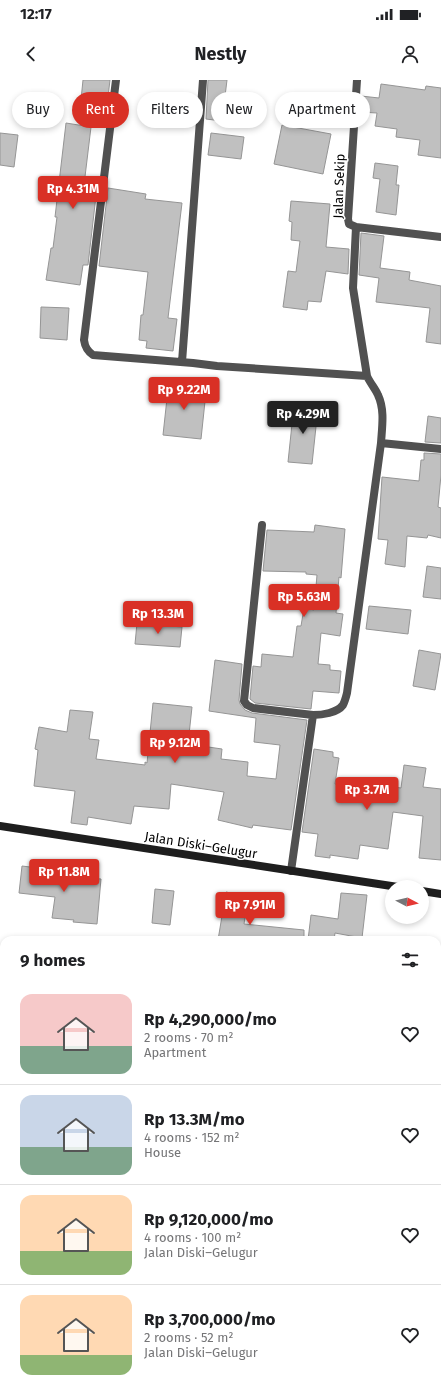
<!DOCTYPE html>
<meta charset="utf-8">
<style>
:root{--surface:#fff;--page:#f6f6f6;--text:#202124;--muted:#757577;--line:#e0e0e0;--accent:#d93025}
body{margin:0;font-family:"Fira Sans",sans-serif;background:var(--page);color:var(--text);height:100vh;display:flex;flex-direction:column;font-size:15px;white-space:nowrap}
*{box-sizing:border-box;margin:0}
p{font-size:13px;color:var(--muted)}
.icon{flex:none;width:22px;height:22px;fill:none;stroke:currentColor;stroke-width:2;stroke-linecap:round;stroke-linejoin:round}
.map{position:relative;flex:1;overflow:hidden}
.panel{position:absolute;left:0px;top:856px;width:441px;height:456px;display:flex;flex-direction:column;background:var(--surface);border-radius:12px 12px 0 0;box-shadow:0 2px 6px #0003}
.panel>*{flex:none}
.guide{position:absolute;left:12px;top:12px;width:417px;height:36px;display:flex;gap:8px}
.needle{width:26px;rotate:97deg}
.buttons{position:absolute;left:385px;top:800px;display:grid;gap:8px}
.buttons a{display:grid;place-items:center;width:44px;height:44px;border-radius:50%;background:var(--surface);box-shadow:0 2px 6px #0003;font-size:20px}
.price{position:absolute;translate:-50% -34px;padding:0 9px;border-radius:4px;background:var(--accent);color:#fff;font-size:13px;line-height:26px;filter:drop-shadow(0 1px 2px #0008)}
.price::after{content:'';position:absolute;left:50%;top:24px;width:12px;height:9px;margin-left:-6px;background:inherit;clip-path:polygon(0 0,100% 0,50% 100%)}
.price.on{background:#222;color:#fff}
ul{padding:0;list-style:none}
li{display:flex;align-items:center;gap:12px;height:100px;padding:0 20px}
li+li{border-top:1px solid var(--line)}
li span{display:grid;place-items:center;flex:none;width:112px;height:80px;border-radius:12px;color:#555}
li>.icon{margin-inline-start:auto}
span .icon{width:48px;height:48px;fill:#fffc;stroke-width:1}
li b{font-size:17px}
h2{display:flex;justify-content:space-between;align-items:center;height:48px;padding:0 20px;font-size:17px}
.tag{padding:0 14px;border-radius:18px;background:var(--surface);box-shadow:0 2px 6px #0003;font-size:14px;line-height:36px}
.tag.on{background:var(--accent);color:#fff}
.status{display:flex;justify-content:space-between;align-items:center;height:28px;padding:0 20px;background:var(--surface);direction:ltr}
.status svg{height:11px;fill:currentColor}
header{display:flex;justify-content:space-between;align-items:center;height:52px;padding:0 20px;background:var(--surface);font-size:18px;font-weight:700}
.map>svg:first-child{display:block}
.building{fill:#c0c0c0;stroke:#959595}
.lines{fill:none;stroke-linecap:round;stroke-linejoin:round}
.street{stroke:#515151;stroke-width:8}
.secondary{stroke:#1e1e1e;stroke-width:8}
.labels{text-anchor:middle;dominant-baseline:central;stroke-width:3;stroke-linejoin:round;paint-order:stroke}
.street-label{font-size:13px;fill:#000;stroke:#fff}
</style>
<div class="status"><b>12:17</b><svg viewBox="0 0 49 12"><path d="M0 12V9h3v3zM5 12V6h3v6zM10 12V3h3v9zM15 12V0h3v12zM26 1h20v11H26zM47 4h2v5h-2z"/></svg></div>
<header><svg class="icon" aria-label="back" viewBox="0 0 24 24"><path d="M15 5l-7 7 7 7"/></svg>Nestly<svg class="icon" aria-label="person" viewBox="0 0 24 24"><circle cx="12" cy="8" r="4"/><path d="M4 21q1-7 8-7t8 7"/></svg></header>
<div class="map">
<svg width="441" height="1312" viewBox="0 0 441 1312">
<rect width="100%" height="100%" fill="#fff"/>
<path class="building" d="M83 0H110L105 42 79 39Z
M208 0H227L222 41 206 39Z
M381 4 425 10 426 6 441 8V78L418 75 420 60 396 57 397 49 375 46 377 33 360 32 361 16 379 18Z
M166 13 196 17 195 38 164 34Z
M66 43 91 47 84 105 97 107 88 185H83L80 205 46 200 51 168H53L57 137H55Z
M282 45 331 54 323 94 274 84Z
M0 53 18 55 14 87 0 85Z
M211 53 244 57 241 79 208 75Z
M375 83 398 86 396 105H399L396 135 376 132 380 99 373 98Z
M108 108 146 114 145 119 182 123 168 238 177 239 173 271 146 268 147 261 139 260 141 235H143L148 192 99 186Z
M291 121 330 124 326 167 349 169 348 194 326 191 321 222 308 221 307 230 283 227 288 191 296 192 300 161 291 160 292 142 289 141Z
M361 153 384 156 380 188 410 192 409 200 441 206V264L426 262 430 228 376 222 379 198 359 195Z
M41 227 69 228 67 260 40 258Z
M169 300 195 303V311L206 312 201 359 163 355Z
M294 325 318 328 312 384 288 382Z
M428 336 441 338V363L425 362Z
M424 373 441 374V395L438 427 441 428V458L428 455 427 458 407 456 405 487 385 484 388 460 378 459 382 397 419 401 421 380H424Z
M315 445 345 449 341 498 339 497 336 533 343 534 340 556 321 553 318 584 330 585V590L341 591 339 613 313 611 311 629 255 623 250 619 253 586 261 587 262 574 293 577 297 546H301L304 528 314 530 317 495 306 494V492L263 491 267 450 314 452Z
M427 486 441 488V519L423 517Z
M369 526 411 530 408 554 366 549Z
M137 543 182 547 180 567 135 564Z
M419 570 441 574 435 610 413 606Z
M215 580 242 584 239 620 240 624 245 630 252 633 307 640 291 750 253 745 252 748 218 740 224 712 171 704 169 729 134 726 131 744 88 737 87 745 71 743 75 711 34 706 38 670 35 669 39 647 67 652 70 630 93 632 89 659 99 660 96 679 145 685V682L147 683 153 623 192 627 188 664 222 669 221 679 248 682 247 696 276 699 280 665 254 662 256 638 209 631Z
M314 669 333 672V677L339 678 335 704H338V707L371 710V704L401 708 404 685 426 688 423 707 441 709V780L419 778 423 736 393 732 388 769 360 765 358 779 330 775V778L315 776 318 754 302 752Z
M22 786 54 790 53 793 74 795V797L101 799 97 844 73 842 74 840 52 838 55 817 19 813Z
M155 809 174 811 170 845 152 843Z
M226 812 240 815 238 830 246 831 244 844 304 850V860H218Z
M341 813 367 815 362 858 335 853 334 860H308L311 835 338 839Z"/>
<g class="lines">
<path class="street" d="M116 0 84 260C85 267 87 271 93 275L193 283 217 286 367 296
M357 0 348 139 349 144 356 147 441 157
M182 282 203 0
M381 363 441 369
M262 445 244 621 247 625 253 628 313 635C322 635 337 633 343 625 345 621 346 617 347 613L381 363C382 347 385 330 378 315 375 308 370 303 367 296L353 208 356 147
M291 791 313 635"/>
<path class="secondary" d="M0 746 398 807
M422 811 441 814"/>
</g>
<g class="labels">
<g class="street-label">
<text transform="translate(339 106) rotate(-88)">Jalan Sekip</text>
<text transform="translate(201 765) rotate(9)">Jalan Diski–Gelugur</text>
</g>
</g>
</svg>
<div class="buttons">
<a><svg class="needle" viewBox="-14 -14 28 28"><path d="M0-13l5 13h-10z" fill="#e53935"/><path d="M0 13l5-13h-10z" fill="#757577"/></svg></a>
</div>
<b class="price" style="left:73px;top:130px">Rp 4.31M</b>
<b class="price" style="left:184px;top:331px">Rp 9.22M</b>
<b class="price on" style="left:303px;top:355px">Rp 4.29M</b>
<b class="price" style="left:304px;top:538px">Rp 5.63M</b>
<b class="price" style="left:158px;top:555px">Rp 13.3M</b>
<b class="price" style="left:175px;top:684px">Rp 9.12M</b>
<b class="price" style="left:367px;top:731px">Rp 3.7M</b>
<b class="price" style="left:64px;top:813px">Rp 11.8M</b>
<b class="price" style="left:250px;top:846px">Rp 7.91M</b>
<div class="guide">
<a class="tag">Buy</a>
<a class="tag on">Rent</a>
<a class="tag">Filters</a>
<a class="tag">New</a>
<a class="tag">Apartment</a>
</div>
<section class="panel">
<h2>9 homes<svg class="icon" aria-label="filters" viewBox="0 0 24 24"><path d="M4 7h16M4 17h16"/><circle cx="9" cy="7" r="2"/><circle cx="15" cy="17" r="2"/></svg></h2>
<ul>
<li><span style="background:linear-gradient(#f6c9c9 65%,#7fa58c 0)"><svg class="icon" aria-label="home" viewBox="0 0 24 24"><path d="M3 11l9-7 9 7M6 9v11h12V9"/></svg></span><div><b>Rp 4,290,000/mo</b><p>2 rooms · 70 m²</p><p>Apartment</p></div><svg class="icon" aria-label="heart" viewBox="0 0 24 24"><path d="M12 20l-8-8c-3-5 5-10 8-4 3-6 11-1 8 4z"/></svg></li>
<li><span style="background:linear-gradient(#c9d6e8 65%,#7fa58c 0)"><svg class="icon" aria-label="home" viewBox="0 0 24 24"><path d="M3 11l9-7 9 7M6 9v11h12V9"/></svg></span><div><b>Rp 13.3M/mo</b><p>4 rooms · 152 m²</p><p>House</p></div><svg class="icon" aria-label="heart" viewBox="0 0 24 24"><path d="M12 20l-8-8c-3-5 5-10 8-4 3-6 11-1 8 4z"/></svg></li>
<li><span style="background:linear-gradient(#ffd9b3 70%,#8fb573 0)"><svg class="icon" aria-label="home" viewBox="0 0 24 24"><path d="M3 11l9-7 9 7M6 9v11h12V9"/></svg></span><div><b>Rp 9,120,000/mo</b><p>4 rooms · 100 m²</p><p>Jalan Diski–Gelugur</p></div><svg class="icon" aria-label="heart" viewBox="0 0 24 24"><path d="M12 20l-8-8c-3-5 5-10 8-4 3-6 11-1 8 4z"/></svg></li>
<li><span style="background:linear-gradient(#ffd9b3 75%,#8fb573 0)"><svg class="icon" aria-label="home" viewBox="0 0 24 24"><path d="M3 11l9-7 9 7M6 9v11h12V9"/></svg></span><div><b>Rp 3,700,000/mo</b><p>2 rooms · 52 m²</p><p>Jalan Diski–Gelugur</p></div><svg class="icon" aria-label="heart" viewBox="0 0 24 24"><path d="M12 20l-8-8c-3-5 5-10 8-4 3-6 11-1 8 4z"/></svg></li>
</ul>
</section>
</div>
